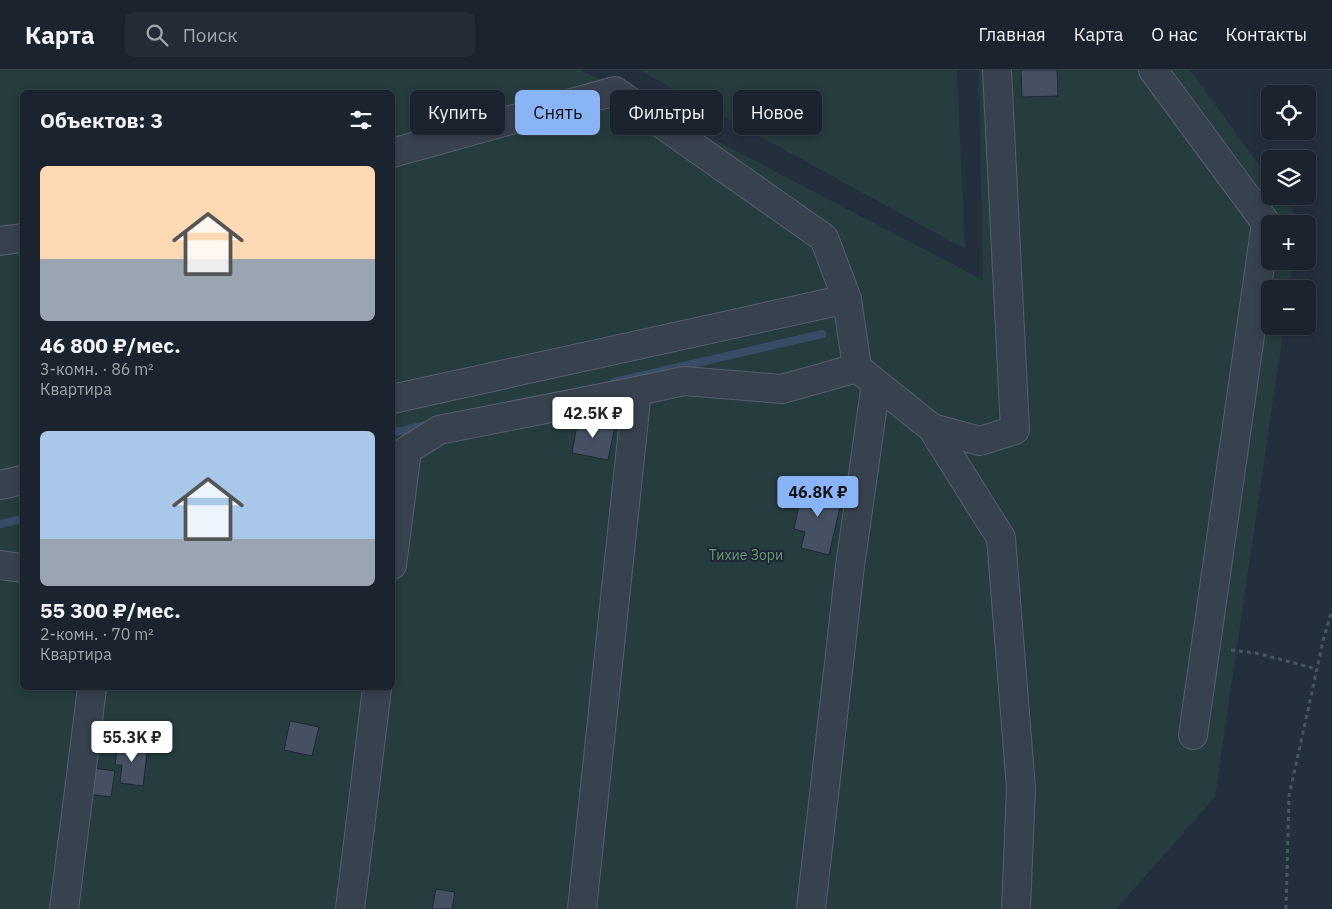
<!DOCTYPE html>
<html lang="ru">
<meta charset="utf-8">
<style>
:root{--surface:#1b232e;--page:#242b36;--text:#f1f3f6;--muted:#a0a4aa;--line:#39404a;--accent:#8ab4f8}
body{margin:0;font-family:"IBM Plex Sans",sans-serif;background:var(--page);color:var(--text);height:100vh;display:flex;flex-direction:column;font-size:19px;white-space:nowrap}
*{box-sizing:border-box;margin:0}
p{font-size:16px;color:var(--muted)}
.icon{flex:none;width:28px;height:28px;fill:none;stroke:currentColor;stroke-width:2;stroke-linecap:round;stroke-linejoin:round}
.map{position:relative;flex:1;overflow:hidden}
.sheet{position:absolute;left:20px;top:20px;width:375px;height:600px;display:flex;flex-direction:column;background:var(--surface);border-radius:8px;box-shadow:0 2px 8px #0003,0 0 0 1px var(--line)}
.sheet>*{flex:none}
.hud{position:absolute;left:410px;top:20px;width:475px;height:45px;display:flex;gap:10px}
.controls{position:absolute;left:1261px;top:15px;display:grid;gap:10px}
.controls a{display:grid;place-items:center;width:55px;height:55px;border-radius:8px;background:var(--surface);box-shadow:0 2px 8px #0003,0 0 0 1px var(--line);font-size:25px}
.price{position:absolute;translate:-50% -42px;padding:0 11px;border-radius:5px;background:#fff;color:#222;font-size:16px;line-height:32px;filter:drop-shadow(0 1px 2px #0008)}
.price::after{content:'';position:absolute;left:50%;top:30px;width:15px;height:11px;margin-left:-8px;background:inherit;clip-path:polygon(0 0,100% 0,50% 100%)}
.price.current{background:var(--accent);color:#111}
ul{padding:0;list-style:none}
li{display:grid;align-content:center;gap:10px;height:265px;padding:0 20px}
li span{display:grid;place-items:center;height:155px;border-radius:8px;color:#555}
li>.icon{margin-inline-start:auto}
span .icon{width:90px;height:90px;fill:#fffc;stroke-width:1}
li b{font-size:21px}
h2{display:flex;justify-content:space-between;align-items:center;height:60px;padding:0 20px;font-size:21px}
.pill{padding:0 18px;border-radius:8px;background:var(--surface);box-shadow:0 2px 8px #0003,0 0 0 1px var(--line);font-size:18px;line-height:45px}
.pill.current{background:var(--accent);color:#111}
header{display:flex;align-items:center;gap:30px;box-sizing:border-box;height:70px;padding:0 25px;background:var(--surface);border-bottom:1px solid var(--line)}
header strong{font-size:24px}
nav{display:flex;gap:28px;margin-inline-start:auto;font-size:18px}
.search{width:350px;height:45px;background:var(--page);display:flex;align-items:center;gap:12px;box-sizing:border-box;padding:0 18px;border-radius:8px;color:var(--muted);font-size:19px}
.map>svg:first-child{display:block}
.green{fill:#263c3f;fill-rule:evenodd}
.lines{fill:none;stroke-linecap:round;stroke-linejoin:round}
.stream{stroke:#394c67;stroke-width:8}
.building{fill:#455162;stroke:#1f2835}
.minor-casing{stroke:#565f6c;stroke-width:30}
.path{stroke:#44595c;stroke-width:3;stroke-dasharray:4 4;stroke-linecap:butt}
.minor{stroke:#38414e;stroke-width:28}
.labels{text-anchor:middle;dominant-baseline:central;stroke-width:4;stroke-linejoin:round;paint-order:stroke}
.park-label{font-size:14px;fill:#6b9a76;stroke:#1d2633}
</style>
<header>
<strong>Карта</strong>
<div class="search"><svg class="icon" aria-label="search" viewBox="0 0 24 24"><circle cx="10" cy="10" r="6"/><path d="M15 15l6 6"/></svg>Поиск</div>
<nav><a>Главная</a><a>Карта</a><a>О нас</a><a>Контакты</a></nav>
</header>
<div class="map">
<svg width="1332" height="839" viewBox="0 0 1332 839">
<rect width="100%" height="100%" fill="#242f3e"/>
<path class="green" d="M0 0H581L983 210 979 0H1190L1270 110V126H1282L1299 150V154H1270V191H1293L1289 219H1270V256H1284L1215 727 1116 839H0ZM22 22H392V618H22Z
M639 0H957L965 179Z"/>
<g class="lines">
<path class="stream" d="M614 312 822 264
M392 363 427 355
M0 454 22 449"/>
</g>
<path class="building" d="M1021 0H1057L1058 26 1022 27Z
M578 349 615 356 608 390 572 383Z
M803 416 843 424 829 485 801 478 805 462 794 459Z
M290 651 319 657 312 686 284 680Z
M118 672 148 676 143 716 120 713 122 695H115Z
M93 698 115 701 111 727 89 724Z
M436 819 455 822 452 839H432Z"/>
<g class="lines">
<g class="minor-casing">
<path id="minor" d="M1153 0 1266 153 1193 665
M392 83 615 21 824 168 847 229 392 329
M0 171 22 168
M847 229 857 298 932 358 1001 468 1021 718 1016 839
M932 358 980 371 1015 360 997 0
M0 415 22 410
M0 495 22 498
M392 495 407 380 439 360 637 321
M64 839 92 618
M350 839 377 618
M582 839 637 321 684 311 782 319 857 298
M811 839 850 496 876 313"/>
</g>
<path class="path" d="M1231 580 1256 583 1317 599
M1286 839 1289 726 1324 567 1332 540"/>
<use href="#minor" class="minor"/>
</g>
<g class="labels">
<g class="park-label">
<text x="746" y="485">Тихие Зори</text>
</g>
</g>
</svg>
<div class="controls">
<a><svg class="icon" aria-label="locate" viewBox="0 0 24 24"><circle cx="12" cy="12" r="6"/><path d="M12 2v4M12 18v4M2 12h4M18 12h4"/></svg></a>
<a><svg class="icon" aria-label="layers" viewBox="0 0 24 24"><path d="M12 4l9 5-9 5-9-5zM3 14l9 5 9-5"/></svg></a>
<a>+</a>
<a>−</a>
</div>
<b class="price" style="left:593px;top:369px">42.5K ₽</b>
<b class="price current" style="left:818px;top:448px">46.8K ₽</b>
<b class="price" style="left:132px;top:693px">55.3K ₽</b>
<div class="hud">
<a class="pill">Купить</a>
<a class="pill current">Снять</a>
<a class="pill">Фильтры</a>
<a class="pill">Новое</a>
</div>
<section class="sheet">
<h2>Объектов: 3<svg class="icon" aria-label="filters" viewBox="0 0 24 24"><path d="M4 7h16M4 17h16"/><circle cx="9" cy="7" r="2"/><circle cx="15" cy="17" r="2"/></svg></h2>
<ul>
<li><span style="background:linear-gradient(#ffd9b3 60%,#9aa5b1 0)"><svg class="icon" aria-label="home" viewBox="0 0 24 24"><path d="M3 11l9-7 9 7M6 9v11h12V9"/></svg></span><div><b>46 800 ₽/мес.</b><p>3-комн. · 86 m²</p><p>Квартира</p></div></li>
<li><span style="background:linear-gradient(#a9c7e8 70%,#9aa5b1 0)"><svg class="icon" aria-label="home" viewBox="0 0 24 24"><path d="M3 11l9-7 9 7M6 9v11h12V9"/></svg></span><div><b>55 300 ₽/мес.</b><p>2-комн. · 70 m²</p><p>Квартира</p></div></li>
</ul>
</section>
</div>
